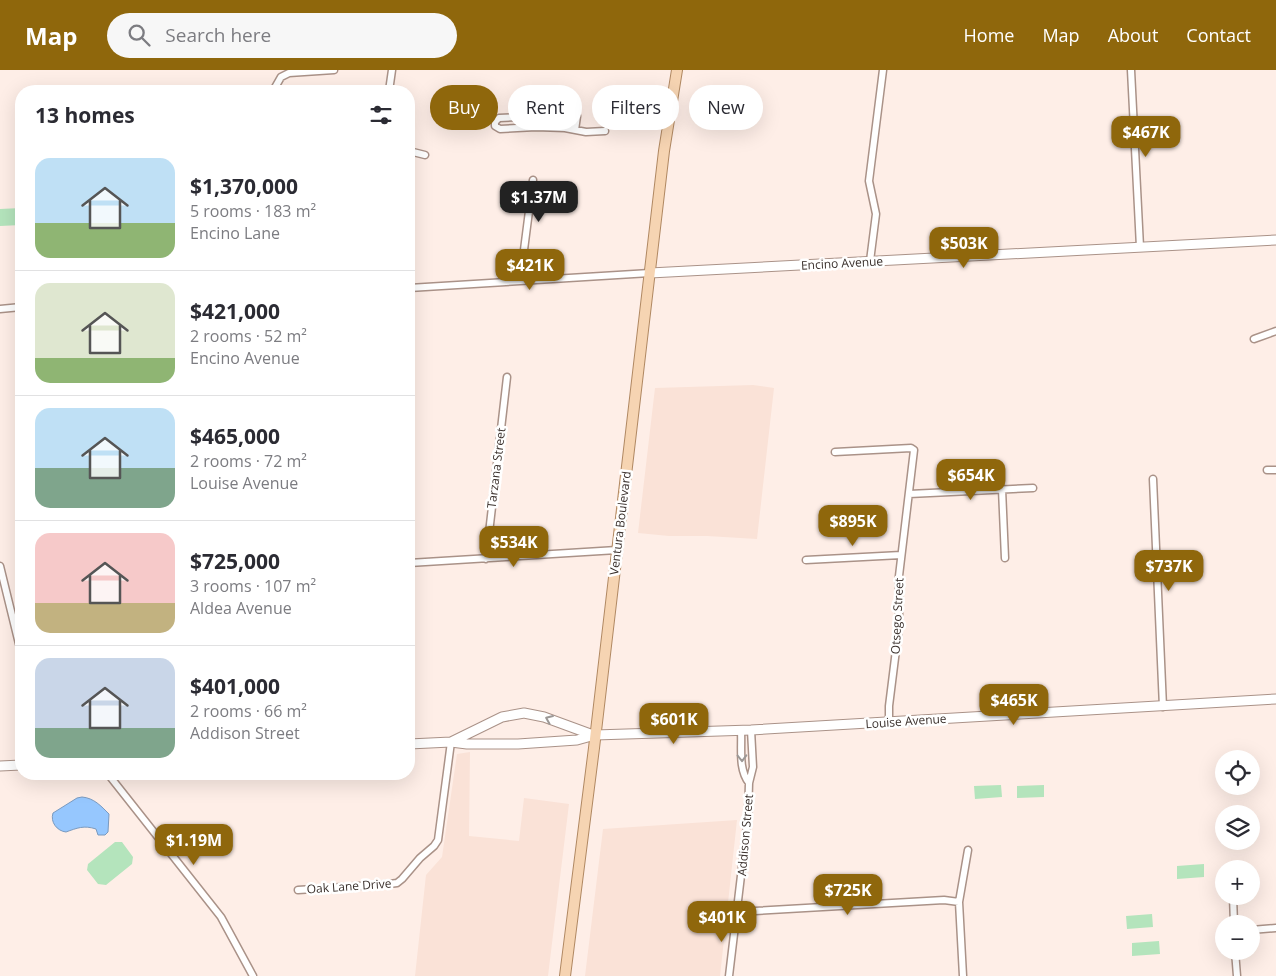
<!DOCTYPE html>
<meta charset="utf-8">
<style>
:root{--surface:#fff;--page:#f7f7f7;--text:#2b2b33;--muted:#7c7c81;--line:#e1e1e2;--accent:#8f670c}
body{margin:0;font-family:"Open Sans",sans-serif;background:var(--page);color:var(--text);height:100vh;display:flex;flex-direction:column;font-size:19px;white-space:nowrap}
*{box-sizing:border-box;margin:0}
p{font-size:16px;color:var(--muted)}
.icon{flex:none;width:28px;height:28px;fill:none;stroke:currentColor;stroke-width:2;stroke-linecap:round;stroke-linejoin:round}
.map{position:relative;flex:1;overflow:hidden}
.sheet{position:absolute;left:15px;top:15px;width:400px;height:695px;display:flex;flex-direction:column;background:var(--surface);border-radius:20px;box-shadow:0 5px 20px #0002}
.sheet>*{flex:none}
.top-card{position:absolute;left:430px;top:15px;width:475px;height:45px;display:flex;gap:10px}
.controls{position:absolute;left:1215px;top:680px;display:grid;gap:10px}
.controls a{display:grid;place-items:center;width:45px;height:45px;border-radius:50%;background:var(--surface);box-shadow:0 5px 20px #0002;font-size:25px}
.price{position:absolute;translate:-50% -42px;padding:0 11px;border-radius:10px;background:var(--accent);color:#fff;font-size:16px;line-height:32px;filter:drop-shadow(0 1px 2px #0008)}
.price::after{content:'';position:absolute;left:50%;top:30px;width:15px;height:11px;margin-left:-8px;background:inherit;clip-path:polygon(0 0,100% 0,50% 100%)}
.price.current{background:#222;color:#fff}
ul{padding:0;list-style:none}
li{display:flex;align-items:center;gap:15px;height:125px;padding:0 20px}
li+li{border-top:1px solid var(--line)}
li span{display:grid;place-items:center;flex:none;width:140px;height:100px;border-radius:15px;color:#555}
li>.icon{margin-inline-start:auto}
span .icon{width:60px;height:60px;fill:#fffc;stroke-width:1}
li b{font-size:21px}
h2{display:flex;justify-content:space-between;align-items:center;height:60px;padding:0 20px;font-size:21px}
.chip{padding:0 18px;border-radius:22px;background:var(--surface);box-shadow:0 5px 20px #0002;font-size:18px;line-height:45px}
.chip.current{background:var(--accent);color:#fff}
header{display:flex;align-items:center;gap:30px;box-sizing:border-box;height:70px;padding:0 25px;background:var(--accent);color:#fff}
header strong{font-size:24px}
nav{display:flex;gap:28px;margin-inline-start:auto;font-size:18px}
.search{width:350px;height:45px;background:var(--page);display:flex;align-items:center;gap:12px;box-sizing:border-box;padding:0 18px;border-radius:28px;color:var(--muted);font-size:19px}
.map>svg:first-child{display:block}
.commercial{fill:#fae2d7}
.green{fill:#b4e4bc}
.water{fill:#96c7fe;stroke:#7a9abf}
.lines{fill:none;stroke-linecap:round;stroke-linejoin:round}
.street-casing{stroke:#aa9288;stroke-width:9}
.secondary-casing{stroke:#aa9288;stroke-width:11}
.primary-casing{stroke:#b08862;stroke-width:12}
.street{stroke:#fff;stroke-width:6}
.secondary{stroke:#fff;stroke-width:9}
.primary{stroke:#f6d4b2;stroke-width:10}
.oneway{stroke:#9c9896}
.labels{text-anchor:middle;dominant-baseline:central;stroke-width:5;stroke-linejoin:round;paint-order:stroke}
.street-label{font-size:12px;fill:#3a302c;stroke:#fff}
</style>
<header>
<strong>Map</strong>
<div class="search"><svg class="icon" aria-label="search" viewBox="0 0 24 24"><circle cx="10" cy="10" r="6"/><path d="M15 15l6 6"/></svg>Search here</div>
<nav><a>Home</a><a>Map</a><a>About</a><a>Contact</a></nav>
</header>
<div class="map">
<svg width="1276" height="906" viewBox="0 0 1276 906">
<rect width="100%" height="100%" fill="#feeee7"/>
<path class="commercial" d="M753 315 774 318 757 469 707 466H669L638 463 655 318Z
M470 682 469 766 519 771 524 728 569 734 548 906H415L426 805 442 787 457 684Z
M737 750 720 906H585L603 759Z"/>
<path class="green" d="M502 122 525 125 523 140 500 137Z
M21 138V155L0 156V139Z
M1001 715 1002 727 975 729 974 716Z
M1044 715V727L1017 728V716Z
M115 772H122L133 787 132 794 106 815 98 814 87 800 88 794Z
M1204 794V807L1177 809V796Z
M1152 844 1153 857 1127 859 1126 846Z
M1159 871 1160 884 1132 886V873Z"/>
<path class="water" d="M82 727C94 728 101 736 109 744L108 762 105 765H98L96 759C84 755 77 758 66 762 57 761 50 752 53 743L77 728Z"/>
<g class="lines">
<g class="street-casing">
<path id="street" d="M1131 0 1140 177
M273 21 281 7 289 3 334 0
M389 21 392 0
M575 60 577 46 574 44 499 48 495 52V56L500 59 536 57 565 58 586 62 605 61
M409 81 425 85
M870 191 876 144 869 111 883 0
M520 211 533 110
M409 218 650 203
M0 239 21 237
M1254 269 1276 261
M835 382 911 378 914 380 899 506V556L889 636V653
M1267 400H1276
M1153 409 1163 637
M1002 419 1005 488
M909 424 1033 418
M486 489 507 307
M806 490 901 485
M409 493 617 480
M0 496 21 582
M741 661C742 678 738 699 749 713
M108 704 221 847 253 906
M298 820 389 814 397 813 402 809 420 788 434 776 438 770 451 672
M1233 826 1234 854
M737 842 944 830 959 832
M1251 860 1276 858
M1235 881 1237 906
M729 906 748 747 749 713 753 697 751 660
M963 906 959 832 968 780"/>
</g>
<g class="secondary-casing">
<path id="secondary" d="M650 203 1276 170
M451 672 502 647 524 643 544 647 593 665
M409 674 451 672 467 674H518L577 670 595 665 751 660 1276 629
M0 696 21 695"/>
</g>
<g class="primary-casing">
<path id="primary" d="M565 906 594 678 664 81 677 0"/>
</g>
<use href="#street" class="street"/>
<use href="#secondary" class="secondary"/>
<use href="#primary" class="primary"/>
</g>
<defs><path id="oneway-chevron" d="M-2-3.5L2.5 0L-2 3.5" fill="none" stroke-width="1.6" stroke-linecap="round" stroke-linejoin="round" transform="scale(1.25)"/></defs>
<g class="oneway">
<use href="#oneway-chevron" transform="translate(549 649) rotate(-157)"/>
<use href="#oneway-chevron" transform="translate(742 688) rotate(89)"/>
</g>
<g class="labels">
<g class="street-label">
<text transform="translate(842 193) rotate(-3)">Encino Avenue</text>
<text transform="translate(496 398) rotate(-83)">Tarzana Street</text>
<text transform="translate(620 453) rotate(-83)">Ventura Boulevard</text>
<text transform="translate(897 546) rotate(-87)">Otsego Street</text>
<text transform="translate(906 651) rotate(-4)">Louise Avenue</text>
<text transform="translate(745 765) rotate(-85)">Addison Street</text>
<text transform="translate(349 816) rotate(-4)">Oak Lane Drive</text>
</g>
</g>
</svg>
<div class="controls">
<a><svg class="icon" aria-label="locate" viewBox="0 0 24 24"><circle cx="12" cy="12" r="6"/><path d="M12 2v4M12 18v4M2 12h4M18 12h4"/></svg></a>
<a><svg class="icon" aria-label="layers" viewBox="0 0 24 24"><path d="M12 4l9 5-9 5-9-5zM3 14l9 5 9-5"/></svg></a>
<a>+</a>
<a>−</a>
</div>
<b class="price" style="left:1146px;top:88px">$467K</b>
<b class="price current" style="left:539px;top:153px">$1.37M</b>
<b class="price" style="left:964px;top:199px">$503K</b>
<b class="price" style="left:530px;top:221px">$421K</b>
<b class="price" style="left:971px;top:431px">$654K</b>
<b class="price" style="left:853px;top:477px">$895K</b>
<b class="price" style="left:514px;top:498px">$534K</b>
<b class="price" style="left:1169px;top:522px">$737K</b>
<b class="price" style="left:1014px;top:656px">$465K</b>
<b class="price" style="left:674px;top:675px">$601K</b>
<b class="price" style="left:194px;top:796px">$1.19M</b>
<b class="price" style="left:848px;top:846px">$725K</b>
<b class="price" style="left:722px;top:873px">$401K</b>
<div class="top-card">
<a class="chip current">Buy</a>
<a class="chip">Rent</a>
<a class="chip">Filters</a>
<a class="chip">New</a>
</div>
<section class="sheet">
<h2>13 homes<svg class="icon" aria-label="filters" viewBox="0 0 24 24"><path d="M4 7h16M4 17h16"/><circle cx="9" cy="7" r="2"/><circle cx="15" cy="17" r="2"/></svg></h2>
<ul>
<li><span style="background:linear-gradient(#bfe0f5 65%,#8fb573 0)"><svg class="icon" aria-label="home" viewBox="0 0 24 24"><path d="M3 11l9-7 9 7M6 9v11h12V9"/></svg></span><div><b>$1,370,000</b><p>5 rooms · 183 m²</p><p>Encino Lane</p></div></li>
<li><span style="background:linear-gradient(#dfe7d0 75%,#8fb573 0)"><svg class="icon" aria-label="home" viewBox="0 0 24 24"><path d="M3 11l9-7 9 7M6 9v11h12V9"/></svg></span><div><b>$421,000</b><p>2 rooms · 52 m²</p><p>Encino Avenue</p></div></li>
<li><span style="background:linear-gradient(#bfe0f5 60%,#7fa58c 0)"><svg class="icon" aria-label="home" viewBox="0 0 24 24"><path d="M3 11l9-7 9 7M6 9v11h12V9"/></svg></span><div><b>$465,000</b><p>2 rooms · 72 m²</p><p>Louise Avenue</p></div></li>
<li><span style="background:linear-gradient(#f6c9c9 70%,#c2b280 0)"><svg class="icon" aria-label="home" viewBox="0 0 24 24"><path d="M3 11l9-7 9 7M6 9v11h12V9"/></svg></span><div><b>$725,000</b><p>3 rooms · 107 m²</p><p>Aldea Avenue</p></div></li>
<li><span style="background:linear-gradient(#c9d6e8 70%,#7fa58c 0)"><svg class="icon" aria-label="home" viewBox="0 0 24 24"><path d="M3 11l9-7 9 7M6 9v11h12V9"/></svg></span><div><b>$401,000</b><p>2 rooms · 66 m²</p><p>Addison Street</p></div></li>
</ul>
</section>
</div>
